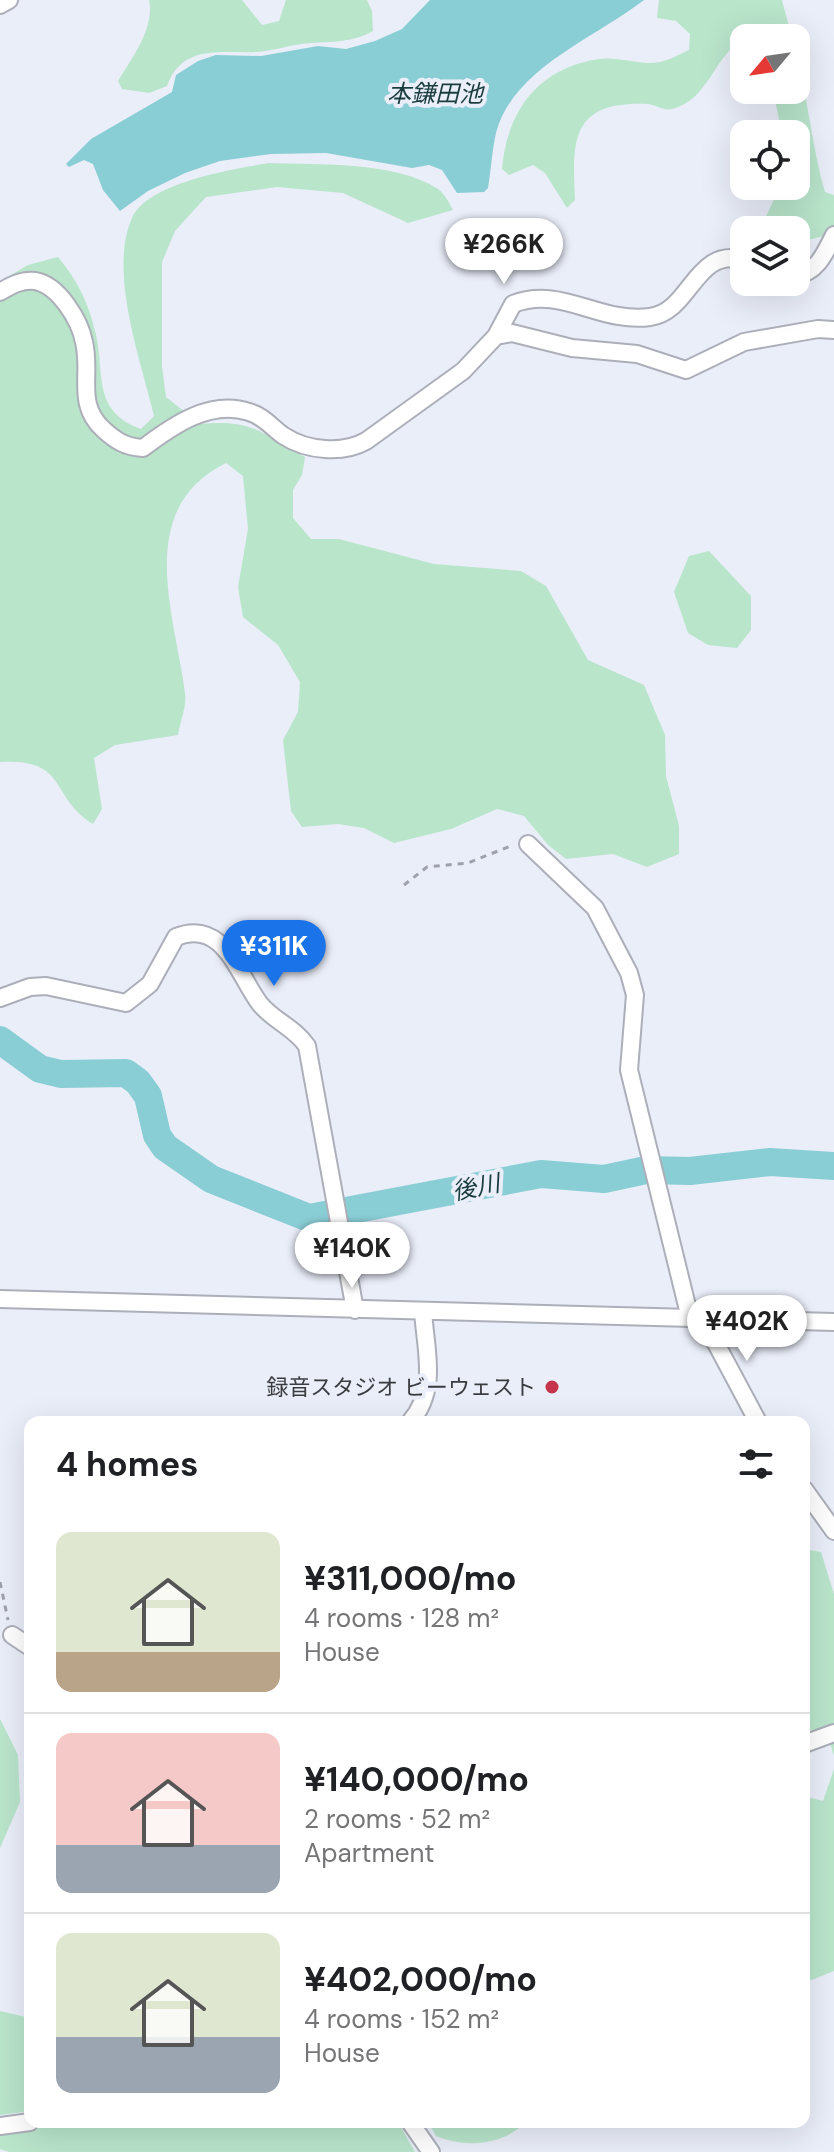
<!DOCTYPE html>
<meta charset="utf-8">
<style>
:root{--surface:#fff;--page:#f6f6f6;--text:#202124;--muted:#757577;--line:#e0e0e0;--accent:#1a73e8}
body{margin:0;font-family:"DM Sans","Noto Sans JP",sans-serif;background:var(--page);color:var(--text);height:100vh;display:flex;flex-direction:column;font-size:30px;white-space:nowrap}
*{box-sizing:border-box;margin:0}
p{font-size:26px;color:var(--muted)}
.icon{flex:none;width:44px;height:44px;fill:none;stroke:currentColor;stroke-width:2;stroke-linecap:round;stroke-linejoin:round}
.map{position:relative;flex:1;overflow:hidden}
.drawer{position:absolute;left:24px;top:1416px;width:786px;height:712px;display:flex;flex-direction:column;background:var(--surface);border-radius:16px;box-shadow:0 8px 32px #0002}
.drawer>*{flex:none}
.needle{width:52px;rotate:241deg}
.tools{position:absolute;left:730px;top:24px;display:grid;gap:16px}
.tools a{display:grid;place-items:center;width:80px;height:80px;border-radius:16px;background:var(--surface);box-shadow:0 8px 32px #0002;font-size:40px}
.price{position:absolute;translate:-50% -68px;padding:0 18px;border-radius:28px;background:#fff;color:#222;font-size:26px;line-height:52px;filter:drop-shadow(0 2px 4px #0008)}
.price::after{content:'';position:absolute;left:50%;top:48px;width:24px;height:18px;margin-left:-12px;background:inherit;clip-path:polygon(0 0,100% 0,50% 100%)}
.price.active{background:var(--accent);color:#fff}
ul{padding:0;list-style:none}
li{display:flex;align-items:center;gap:24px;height:200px;padding:0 32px}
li+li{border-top:2px solid var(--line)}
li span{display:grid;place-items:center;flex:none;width:224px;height:160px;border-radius:16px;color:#555}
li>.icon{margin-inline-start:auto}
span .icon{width:96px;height:96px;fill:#fffc;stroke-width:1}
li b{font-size:34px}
h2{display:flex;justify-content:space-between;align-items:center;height:96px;padding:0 32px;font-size:34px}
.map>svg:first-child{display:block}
.green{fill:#b9e5cb}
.water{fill:#8aced5}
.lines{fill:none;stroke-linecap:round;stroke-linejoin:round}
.river{stroke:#8aced5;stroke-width:28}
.minor-casing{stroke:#acafb9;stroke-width:20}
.path{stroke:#9ea1a9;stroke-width:3;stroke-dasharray:6 6;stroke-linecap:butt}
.minor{stroke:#fff;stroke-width:16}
.poi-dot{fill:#c5354b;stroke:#eaeef9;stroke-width:3}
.labels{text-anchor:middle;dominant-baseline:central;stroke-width:8;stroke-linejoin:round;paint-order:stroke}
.poi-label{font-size:22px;fill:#3a3c40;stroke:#eaeef9;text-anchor:end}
.water-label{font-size:24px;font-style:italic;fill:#1a3c3f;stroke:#eaeef9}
</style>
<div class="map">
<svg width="834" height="2152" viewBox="0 0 834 2152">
<rect width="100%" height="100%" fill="#eaeef9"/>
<path class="green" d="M149 0H242L262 25 279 21 286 0H367L372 11 373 31C350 44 327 41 301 44 286 46 272 51 257 52 222 54 183 43 167 86L149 93 122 89 118 81C132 58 155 28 149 0Z
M659 0H782L792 38H744V48L735 45C712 65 705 101 672 109 664 111 656 105 648 104 572 101 572 138 575 200L567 208 545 173 533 165 509 175 502 169C507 111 538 68 599 59 619 56 642 66 660 62 670 60 680 54 689 50L690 34 676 21 657 18Z
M796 52C808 98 812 148 825 192L834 195V239L824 236 796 243V230H766L764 221 780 186H796V134H782L773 90H796Z
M269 163C320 165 395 161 438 189 445 194 449 203 453 210L408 223 343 193 277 187 206 197 175 231 162 262V366L166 397 200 424C254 419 260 433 305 457L302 475 293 490V518L311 539H339L434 564 521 571 546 586 588 660 644 685 665 735 666 776 679 826V854L647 867 613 854 566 859 548 845 524 816 497 809 451 829 394 843 364 828 338 824 302 827 291 811 283 740 298 712 300 682 278 645 243 617 238 587 248 529 243 476 226 463C133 509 175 614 185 693 187 706 180 722 178 735L115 745 94 758 102 809 93 824C49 797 69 758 0 762V294L4 279 28 265 58 257C78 281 89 304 96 335 105 375 92 411 141 429L154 416C141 361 108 272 132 218 148 182 234 169 269 163Z
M709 551 751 596V630L737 648 708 645 688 633 674 592 689 556Z
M804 1549 821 1552 834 1594V1756L828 1737 804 1728Z
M0 1719 18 1755 20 1802 0 1848Z
M834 1769V1971L804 1983V1796L823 1801Z
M0 2011 30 2018V2111L0 2115Z
M50 2122H398L415 2152H9L0 2149V2132L11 2133Z
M428 2122H526C502 2146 465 2148 436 2136Z"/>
<path class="water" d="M430 0H644C594 39 513 68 496 133 492 151 491 170 488 188L484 192 457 193 442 170 429 165 412 168 326 153 271 154 220 161 185 173 148 191 120 211 103 190 93 164 84 160 69 167 66 164 91 139 172 92 176 75 198 61 216 55 261 56 318 46 346 49 375 41 402 29Z"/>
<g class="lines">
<path class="river" d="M0 1040 40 1069 61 1074 126 1073 138 1082 148 1096 157 1135 165 1147 211 1179 309 1218 541 1174 604 1179 646 1170 690 1171 770 1162 834 1166"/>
<g class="minor-casing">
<path id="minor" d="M0 5 9 0
M796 275C817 273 825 253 834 235
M0 292C10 286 22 279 35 281 59 285 80 321 84 342 92 375 75 404 104 430 116 441 126 447 143 448 172 426 210 399 249 412 264 416 272 428 284 436 307 451 343 454 366 441L463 371 496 336 513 304C561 285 600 324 650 317 691 312 695 246 744 260
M496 336 512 333 572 348 637 354 686 370 744 342 818 329 834 330
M528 844 595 908 629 973 635 995 629 1070 690 1318
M0 998 30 987 46 986 126 1003 150 984 176 937C224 918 238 975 260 1004 274 1021 295 1028 307 1046L355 1310
M0 1299 834 1322
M703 1319 758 1422
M410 1422C438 1390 426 1352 423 1312
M804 1489 834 1531
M12 1635 30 1647
M804 1744 834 1733
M410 2122 431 2152
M0 2126 30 2122"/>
</g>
<path class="path" d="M404 885 427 867 468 863 513 845
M0 1582 8 1620"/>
<use href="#minor" class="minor"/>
</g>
<circle class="poi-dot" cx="552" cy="1387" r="8"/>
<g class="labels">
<g class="poi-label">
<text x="536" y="1387">録音スタジオ ビーウェスト</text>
</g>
<g class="water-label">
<text x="435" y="93">本鎌田池</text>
<text transform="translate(476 1187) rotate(-11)">後川</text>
</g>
</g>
</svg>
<div class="tools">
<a><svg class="needle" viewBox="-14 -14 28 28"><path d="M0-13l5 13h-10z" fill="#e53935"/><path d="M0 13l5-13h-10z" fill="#757577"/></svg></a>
<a><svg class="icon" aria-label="locate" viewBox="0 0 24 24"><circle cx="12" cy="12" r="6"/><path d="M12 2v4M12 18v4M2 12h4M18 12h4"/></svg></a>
<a><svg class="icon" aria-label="layers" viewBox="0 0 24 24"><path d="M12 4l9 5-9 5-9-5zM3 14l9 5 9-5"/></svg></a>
</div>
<b class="price" style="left:504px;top:286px">¥266K</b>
<b class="price active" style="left:274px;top:988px">¥311K</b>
<b class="price" style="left:352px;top:1290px">¥140K</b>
<b class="price" style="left:747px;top:1363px">¥402K</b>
<section class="drawer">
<h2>4 homes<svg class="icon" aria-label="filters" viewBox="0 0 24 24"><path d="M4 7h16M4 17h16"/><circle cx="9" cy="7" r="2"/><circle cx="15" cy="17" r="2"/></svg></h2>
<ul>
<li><span style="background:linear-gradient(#dfe7d0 75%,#b9a48a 0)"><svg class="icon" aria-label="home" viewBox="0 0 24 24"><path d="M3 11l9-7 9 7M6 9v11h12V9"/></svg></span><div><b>¥311,000/mo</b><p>4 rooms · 128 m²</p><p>House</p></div></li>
<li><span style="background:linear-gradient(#f6c9c9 70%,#9aa5b1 0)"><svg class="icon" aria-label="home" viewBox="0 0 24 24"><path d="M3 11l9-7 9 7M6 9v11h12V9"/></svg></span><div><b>¥140,000/mo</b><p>2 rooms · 52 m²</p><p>Apartment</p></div></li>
<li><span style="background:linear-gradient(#dfe7d0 65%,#9aa5b1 0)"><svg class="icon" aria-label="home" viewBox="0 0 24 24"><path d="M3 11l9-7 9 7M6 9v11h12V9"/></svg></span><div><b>¥402,000/mo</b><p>4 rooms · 152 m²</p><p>House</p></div></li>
</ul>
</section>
</div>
